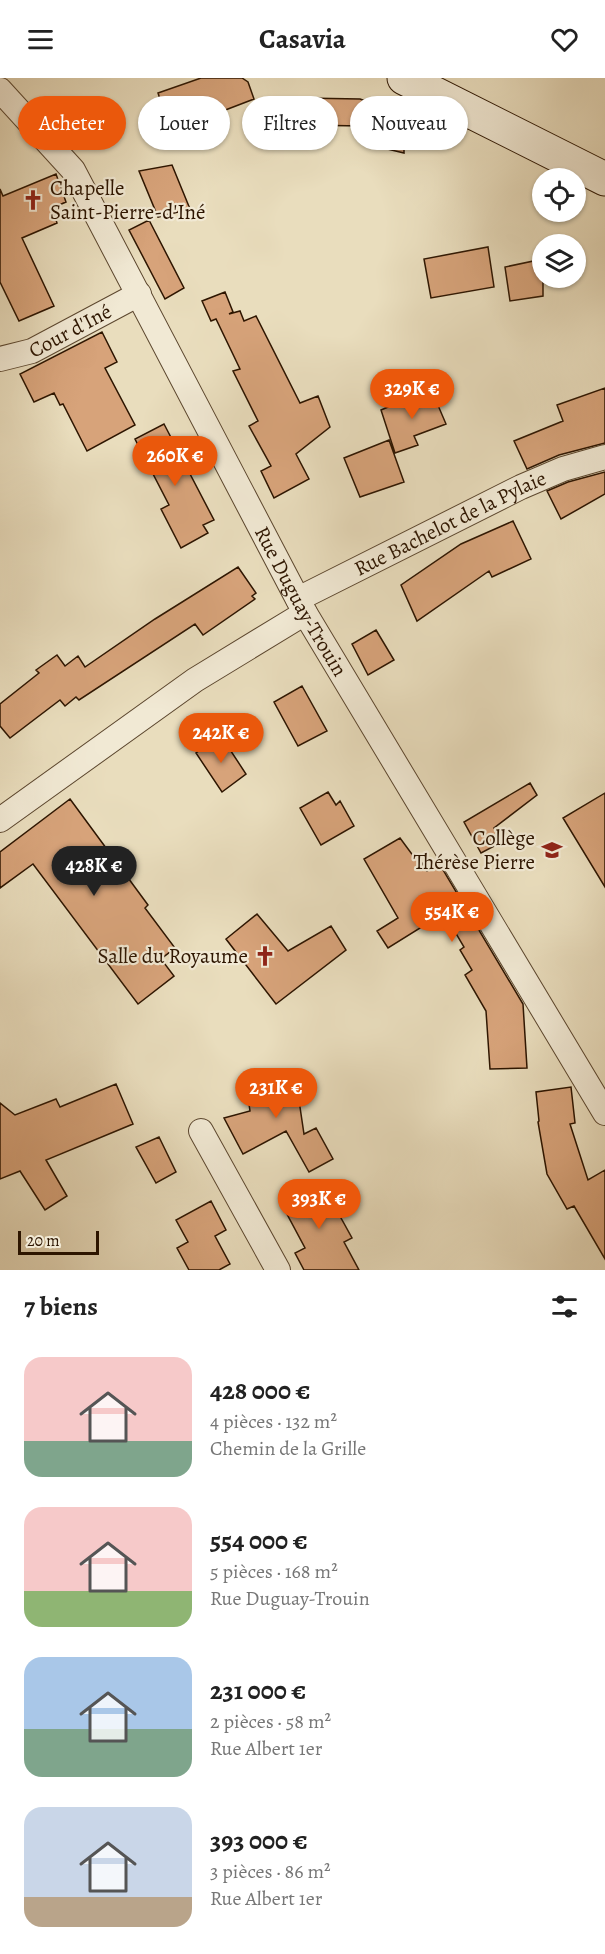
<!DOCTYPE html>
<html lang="fr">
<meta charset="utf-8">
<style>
:root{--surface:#fff;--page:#f2f2f2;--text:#222;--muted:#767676;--accent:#ea580c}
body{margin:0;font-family:Alegreya,serif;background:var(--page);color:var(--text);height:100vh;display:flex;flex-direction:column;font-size:22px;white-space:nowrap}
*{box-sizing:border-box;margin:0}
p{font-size:20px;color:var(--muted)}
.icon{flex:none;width:33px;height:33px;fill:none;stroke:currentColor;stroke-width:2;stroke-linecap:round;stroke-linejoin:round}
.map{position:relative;height:1192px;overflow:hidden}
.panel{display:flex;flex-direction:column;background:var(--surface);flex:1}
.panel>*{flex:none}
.hud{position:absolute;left:18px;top:18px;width:570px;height:54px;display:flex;gap:12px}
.controls{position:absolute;left:532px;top:90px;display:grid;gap:12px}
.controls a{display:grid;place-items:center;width:54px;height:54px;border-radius:50%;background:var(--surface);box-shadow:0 2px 4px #0004;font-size:30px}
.scale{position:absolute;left:18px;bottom:15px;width:81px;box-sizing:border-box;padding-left:6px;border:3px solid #2d1500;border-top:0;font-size:16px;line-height:21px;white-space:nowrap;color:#2d1500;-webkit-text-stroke:4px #f1e9d4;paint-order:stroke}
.price{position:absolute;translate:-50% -51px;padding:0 14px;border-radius:21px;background:var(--accent);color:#fff;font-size:20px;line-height:39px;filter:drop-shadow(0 2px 3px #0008)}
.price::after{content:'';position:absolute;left:50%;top:36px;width:18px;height:14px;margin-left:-9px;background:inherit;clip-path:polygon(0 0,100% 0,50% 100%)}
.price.selected{background:#222;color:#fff}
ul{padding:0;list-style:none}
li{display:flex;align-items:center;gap:18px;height:150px;padding:0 24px}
li span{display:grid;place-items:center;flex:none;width:168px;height:120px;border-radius:18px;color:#555}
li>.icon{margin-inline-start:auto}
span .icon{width:72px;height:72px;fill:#fffc;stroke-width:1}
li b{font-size:26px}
h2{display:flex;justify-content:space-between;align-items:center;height:72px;padding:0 24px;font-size:26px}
.pill{padding:0 21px;border-radius:27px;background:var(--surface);box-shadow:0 2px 4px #0004;font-size:21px;line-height:54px}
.pill.selected{background:var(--accent);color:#fff}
header{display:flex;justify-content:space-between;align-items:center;height:78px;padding:0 24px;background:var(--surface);font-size:27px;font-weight:700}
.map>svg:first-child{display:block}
.building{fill:#d7a37a;stroke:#2d1500;stroke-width:1.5}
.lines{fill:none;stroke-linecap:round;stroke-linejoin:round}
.street-casing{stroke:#5c472f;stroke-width:26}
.secondary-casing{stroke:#2d1500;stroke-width:35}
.street{stroke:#f1e9d4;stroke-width:24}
.secondary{stroke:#f1e9d4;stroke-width:33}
.labels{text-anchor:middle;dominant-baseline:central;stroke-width:4.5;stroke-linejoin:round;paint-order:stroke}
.poi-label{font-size:21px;fill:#2d1500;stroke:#f1e9d4;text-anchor:end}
.street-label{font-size:21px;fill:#2d1500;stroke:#f1e9d4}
</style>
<header><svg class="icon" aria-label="menu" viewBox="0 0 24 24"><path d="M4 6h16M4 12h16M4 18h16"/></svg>Casavia<svg class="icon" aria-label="heart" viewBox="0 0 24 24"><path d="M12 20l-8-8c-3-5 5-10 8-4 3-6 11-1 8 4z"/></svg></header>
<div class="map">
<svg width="605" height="1192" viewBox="0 0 605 1192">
<rect width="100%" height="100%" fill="#e9ddbd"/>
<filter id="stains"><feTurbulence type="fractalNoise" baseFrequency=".00333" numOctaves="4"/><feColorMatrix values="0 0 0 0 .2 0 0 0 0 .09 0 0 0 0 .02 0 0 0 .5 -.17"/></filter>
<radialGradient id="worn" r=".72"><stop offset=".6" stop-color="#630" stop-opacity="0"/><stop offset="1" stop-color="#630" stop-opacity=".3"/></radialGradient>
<path class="building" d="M201 0H242L248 4 254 21 155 59 144 33 161 24 158 15Z
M303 20 360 21 407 37V42L423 45 420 67 404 65V75L362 65V48L303 47Z
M172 87 190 131 158 139 139 93Z
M56 96 66 124 52 130 57 145 22 160 54 228 19 243 0 204V111L3 118Z
M149 142 184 210 165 221 129 152Z
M488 169 494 209 431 220 424 181Z
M543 181V218L510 223 505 189Z
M225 214 233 234 229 236 240 233 244 243 256 238 300 325 318 318 330 349 296 376 309 401 274 420 261 393 271 388 249 348 258 343 233 293 240 291 216 241 211 243 202 223Z
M102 254 117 284 105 290 135 347 87 373 63 326 60 327 54 315 34 324 20 296Z
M605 310V365L559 377 527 391 514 363 563 343 557 327Z
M431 311 446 346 414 358 418 367 395 375 381 332Z
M164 346 214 442 203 447 208 455 181 470 161 431 169 427 135 361Z
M389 362 404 404 360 419 344 380Z
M605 394V416L561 441 547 413 568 404Z
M513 443 531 481 492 499 489 493 417 543 401 507 461 466Z
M238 489 256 515 252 518 255 521 203 557 195 546 79 622 76 619 65 628 60 622 10 660 0 648V626L39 595 36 592 57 577 65 588 78 578 85 589 155 541Z
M376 552 394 582 368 597 352 566Z
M302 608 327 653 298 668 274 624Z
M221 658 246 696 222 714 196 675Z
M530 705 537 717 494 750 502 764 481 775 464 744Z
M328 714 336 727 340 723 354 748 321 767 300 730Z
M605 715V809L563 740Z
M70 721 148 827 145 830 175 870 161 881 174 898 138 926 33 786 0 810V774Z
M400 760 414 779 417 777 427 793 439 785 523 926 527 990 490 991 486 933 465 897 472 892 460 872 464 869 444 835 388 870 377 853 398 840 364 781Z
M257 836 288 873 331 848 346 872 276 926 226 861Z
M287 993 290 1009H297L304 1056 316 1050 333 1081 309 1094 286 1053 243 1076 224 1040 250 1033 245 999Z
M116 1006 133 1046 46 1082 67 1118 45 1132 20 1093 0 1101V1025L15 1037 56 1021 60 1029Z
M571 1009 575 1045 570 1046 588 1102 605 1092V1181L574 1128 567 1131 547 1096 538 1044 539 1043 536 1014Z
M159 1059 176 1094 156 1105 136 1069Z
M320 1102 352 1160 344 1164 359 1192H304L295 1175 305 1170 280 1123Z
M211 1123 226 1152 215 1158 230 1186 219 1192H189L177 1170 188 1164 176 1142Z"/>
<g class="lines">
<g class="street-casing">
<g id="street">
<path id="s1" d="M0 12 73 92 305 535 605 1035"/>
<path id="s2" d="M0 281 32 273 139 216"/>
<path id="s3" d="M298 521 521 409 563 391 605 379"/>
<path d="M0 742 195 602 305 535"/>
<path d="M201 1053 278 1192"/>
</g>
</g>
<g class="secondary-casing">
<path id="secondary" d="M404 0 605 101"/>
</g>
<use href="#street" class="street"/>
<use href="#secondary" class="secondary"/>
</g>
<defs>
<g id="church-bare" transform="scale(1.62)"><path d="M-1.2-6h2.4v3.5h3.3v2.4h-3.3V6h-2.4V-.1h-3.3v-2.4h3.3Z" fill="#8f2418" stroke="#f1e9d4" stroke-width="2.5" paint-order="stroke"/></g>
<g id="school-bare" transform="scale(1.62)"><path d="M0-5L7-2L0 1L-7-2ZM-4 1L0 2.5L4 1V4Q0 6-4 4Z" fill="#8f2418" stroke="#f1e9d4" stroke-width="2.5" paint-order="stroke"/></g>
</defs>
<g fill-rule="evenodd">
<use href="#church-bare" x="33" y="122"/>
<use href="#school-bare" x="552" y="772"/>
<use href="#church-bare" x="265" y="878"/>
</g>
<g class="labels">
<g class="poi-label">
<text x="50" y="110" text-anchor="start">Chapelle<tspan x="50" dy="24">Saint-Pierre-d'Iné</tspan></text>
<text x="535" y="760">Collège<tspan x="535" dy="24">Thérèse Pierre</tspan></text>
<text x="248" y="878">Salle du Royaume</text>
</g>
<g class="street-label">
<text stroke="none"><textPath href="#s2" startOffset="76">Cour d'Iné</textPath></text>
<text stroke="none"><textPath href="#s3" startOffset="170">Rue Bachelot de la Pylaie</textPath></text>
<text stroke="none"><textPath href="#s1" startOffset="596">Rue Duguay-Trouin</textPath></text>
</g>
</g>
<rect width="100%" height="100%" filter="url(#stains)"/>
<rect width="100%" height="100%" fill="url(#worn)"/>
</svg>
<div class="controls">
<a><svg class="icon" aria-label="locate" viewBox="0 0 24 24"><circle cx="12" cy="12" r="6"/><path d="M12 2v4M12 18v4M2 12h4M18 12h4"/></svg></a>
<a><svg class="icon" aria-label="layers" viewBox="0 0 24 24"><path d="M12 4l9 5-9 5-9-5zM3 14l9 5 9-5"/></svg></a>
</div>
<div class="scale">20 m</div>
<b class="price" style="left:412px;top:342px">329K €</b>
<b class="price" style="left:175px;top:409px">260K €</b>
<b class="price" style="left:221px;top:686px">242K €</b>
<b class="price selected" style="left:94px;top:819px">428K €</b>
<b class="price" style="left:452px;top:865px">554K €</b>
<b class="price" style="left:276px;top:1041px">231K €</b>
<b class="price" style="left:319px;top:1152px">393K €</b>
<div class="hud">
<a class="pill selected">Acheter</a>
<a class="pill">Louer</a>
<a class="pill">Filtres</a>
<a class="pill">Nouveau</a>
</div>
</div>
<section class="panel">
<h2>7 biens<svg class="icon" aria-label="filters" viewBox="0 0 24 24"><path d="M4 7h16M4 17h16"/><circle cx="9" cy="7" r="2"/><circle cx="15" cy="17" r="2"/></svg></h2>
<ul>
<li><span style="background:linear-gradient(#f6c9c9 70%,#7fa58c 0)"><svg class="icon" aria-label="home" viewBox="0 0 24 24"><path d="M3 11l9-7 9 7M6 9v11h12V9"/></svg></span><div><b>428 000 €</b><p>4 pièces · 132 m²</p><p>Chemin de la Grille</p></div></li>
<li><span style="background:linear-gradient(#f6c9c9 70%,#8fb573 0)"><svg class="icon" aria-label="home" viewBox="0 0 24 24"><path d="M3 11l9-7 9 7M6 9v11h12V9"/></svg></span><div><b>554 000 €</b><p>5 pièces · 168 m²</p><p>Rue Duguay-Trouin</p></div></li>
<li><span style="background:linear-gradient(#a9c7e8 60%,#7fa58c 0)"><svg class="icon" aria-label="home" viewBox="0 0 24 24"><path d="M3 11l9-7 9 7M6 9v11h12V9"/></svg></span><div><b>231 000 €</b><p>2 pièces · 58 m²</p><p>Rue Albert 1er</p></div></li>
<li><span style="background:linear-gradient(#c9d6e8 75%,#b9a48a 0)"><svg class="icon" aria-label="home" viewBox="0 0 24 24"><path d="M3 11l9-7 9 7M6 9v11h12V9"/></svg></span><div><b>393 000 €</b><p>3 pièces · 86 m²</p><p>Rue Albert 1er</p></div></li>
</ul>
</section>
